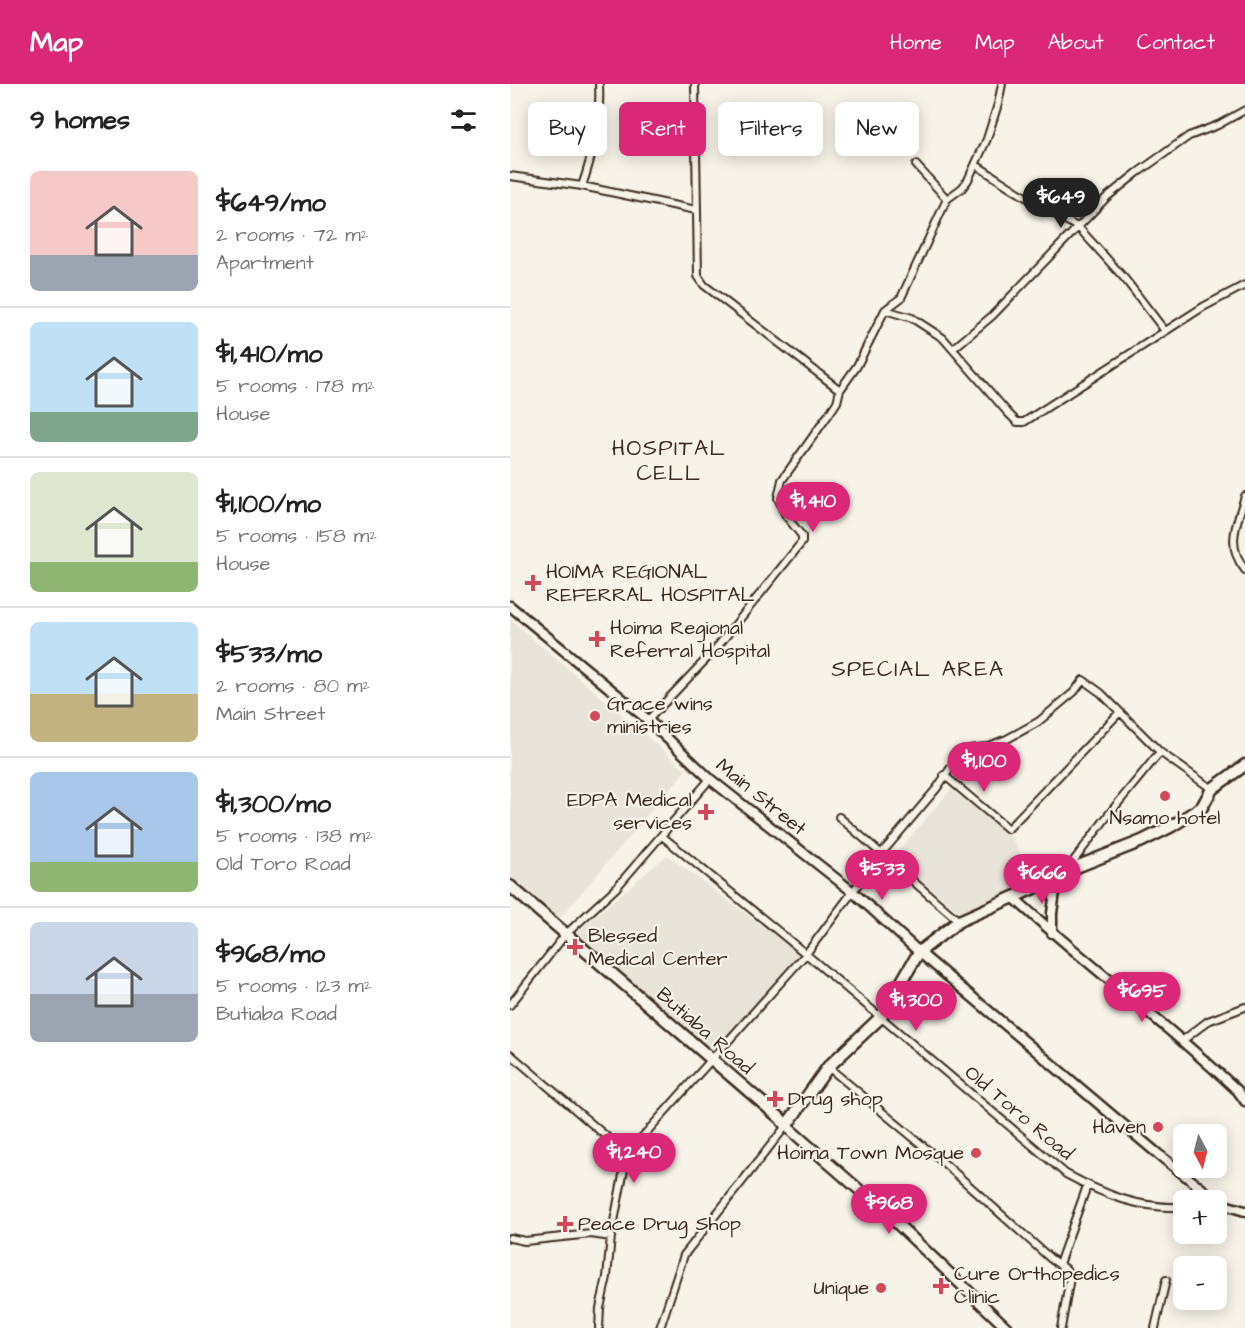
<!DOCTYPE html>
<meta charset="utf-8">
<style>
:root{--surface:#fff;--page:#f6f6f6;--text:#222;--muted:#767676;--line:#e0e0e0;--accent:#db2777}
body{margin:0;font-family:"Architects Daughter",sans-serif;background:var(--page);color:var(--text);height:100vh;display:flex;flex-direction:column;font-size:22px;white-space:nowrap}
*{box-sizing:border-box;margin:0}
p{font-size:20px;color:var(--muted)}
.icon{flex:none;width:33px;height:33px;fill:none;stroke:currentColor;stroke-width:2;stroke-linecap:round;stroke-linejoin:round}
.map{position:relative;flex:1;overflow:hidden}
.side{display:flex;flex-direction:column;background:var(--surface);width:510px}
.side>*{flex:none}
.hud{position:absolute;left:18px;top:18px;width:570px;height:54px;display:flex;gap:12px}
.needle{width:39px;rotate:173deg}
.fabs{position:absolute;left:663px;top:1040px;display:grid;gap:12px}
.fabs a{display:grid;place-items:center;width:54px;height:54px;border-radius:9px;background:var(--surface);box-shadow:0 3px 15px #0003;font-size:30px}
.price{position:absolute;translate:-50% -51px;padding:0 14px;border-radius:21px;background:var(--accent);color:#fff;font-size:20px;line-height:39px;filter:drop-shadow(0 2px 3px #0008)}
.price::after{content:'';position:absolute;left:50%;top:36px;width:18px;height:14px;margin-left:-9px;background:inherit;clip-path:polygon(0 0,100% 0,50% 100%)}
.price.current{background:#222;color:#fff}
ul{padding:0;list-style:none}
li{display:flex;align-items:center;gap:18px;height:150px;padding:0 30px}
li+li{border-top:2px solid var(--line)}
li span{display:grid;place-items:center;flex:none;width:168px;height:120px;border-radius:9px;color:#555}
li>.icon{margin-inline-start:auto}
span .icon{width:72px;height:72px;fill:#fffc;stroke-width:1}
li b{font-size:26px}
h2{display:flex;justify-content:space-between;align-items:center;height:72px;padding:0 30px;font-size:26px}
.chip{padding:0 21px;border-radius:9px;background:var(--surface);box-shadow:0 3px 15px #0003;font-size:21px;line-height:54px}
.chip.current{background:var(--accent);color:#fff}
header{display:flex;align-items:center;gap:36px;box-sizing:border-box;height:84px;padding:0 30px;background:var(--accent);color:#fff}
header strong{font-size:28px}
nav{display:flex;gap:33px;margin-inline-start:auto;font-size:21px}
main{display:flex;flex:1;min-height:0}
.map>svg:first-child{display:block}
.built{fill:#e9e4d9}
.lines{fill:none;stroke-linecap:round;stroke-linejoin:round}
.minor-casing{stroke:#3b2a1e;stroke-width:10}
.tertiary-casing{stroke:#3b2a1e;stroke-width:13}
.secondary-casing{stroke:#3b2a1e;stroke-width:14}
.primary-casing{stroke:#3b2a1e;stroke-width:15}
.minor{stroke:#f7f3e8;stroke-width:6}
.tertiary{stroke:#f7f3e8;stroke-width:8}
.secondary{stroke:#f7f3e8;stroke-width:9}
.primary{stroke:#f7f3e8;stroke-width:10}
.poi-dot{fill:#d1495b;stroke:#f7f3e8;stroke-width:2}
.labels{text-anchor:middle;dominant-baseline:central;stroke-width:4.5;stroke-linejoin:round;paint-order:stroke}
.poi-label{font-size:20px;fill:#3b2a1e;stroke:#f7f3e8;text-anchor:start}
.street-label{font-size:20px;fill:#3b2a1e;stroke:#f7f3e8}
.quarter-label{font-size:22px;letter-spacing:1.5px;fill:#3b2a1e;stroke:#f7f3e8}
</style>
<header>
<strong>Map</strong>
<nav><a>Home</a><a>Map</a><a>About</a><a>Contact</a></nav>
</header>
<main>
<section class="side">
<h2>9 homes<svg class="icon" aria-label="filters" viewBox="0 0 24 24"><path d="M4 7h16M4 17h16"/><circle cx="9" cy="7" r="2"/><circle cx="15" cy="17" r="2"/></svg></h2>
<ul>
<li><span style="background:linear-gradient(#f6c9c9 70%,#9aa5b1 0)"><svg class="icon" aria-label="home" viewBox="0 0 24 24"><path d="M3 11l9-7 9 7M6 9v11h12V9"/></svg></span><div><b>$649/mo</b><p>2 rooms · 72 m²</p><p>Apartment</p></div></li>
<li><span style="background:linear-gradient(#bfe0f5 75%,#7fa58c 0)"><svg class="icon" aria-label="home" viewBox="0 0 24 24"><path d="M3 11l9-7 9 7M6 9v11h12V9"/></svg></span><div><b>$1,410/mo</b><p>5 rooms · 178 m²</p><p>House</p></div></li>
<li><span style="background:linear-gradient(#dfe7d0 75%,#8fb573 0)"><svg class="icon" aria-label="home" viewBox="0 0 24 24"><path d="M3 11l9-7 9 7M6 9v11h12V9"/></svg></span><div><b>$1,100/mo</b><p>5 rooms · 158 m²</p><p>House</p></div></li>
<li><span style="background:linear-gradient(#bfe0f5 60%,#c2b280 0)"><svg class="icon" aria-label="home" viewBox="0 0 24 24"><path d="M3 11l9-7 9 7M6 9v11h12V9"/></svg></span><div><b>$533/mo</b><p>2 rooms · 80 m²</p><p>Main Street</p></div></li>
<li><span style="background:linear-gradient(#a9c7e8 75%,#8fb573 0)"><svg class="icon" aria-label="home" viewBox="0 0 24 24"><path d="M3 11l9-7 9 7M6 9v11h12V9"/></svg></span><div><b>$1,300/mo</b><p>5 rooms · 138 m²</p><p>Old Toro Road</p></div></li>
<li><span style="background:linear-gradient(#c9d6e8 60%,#9aa5b1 0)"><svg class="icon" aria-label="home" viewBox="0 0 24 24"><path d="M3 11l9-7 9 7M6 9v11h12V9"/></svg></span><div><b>$968/mo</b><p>5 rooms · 123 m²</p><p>Butiaba Road</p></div></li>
</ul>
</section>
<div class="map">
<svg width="735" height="1244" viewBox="0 0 735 1244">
<rect width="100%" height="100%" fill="#f7f3e8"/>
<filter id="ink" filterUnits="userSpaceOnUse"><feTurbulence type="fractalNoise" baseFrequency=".0167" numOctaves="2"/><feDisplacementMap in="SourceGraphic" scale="12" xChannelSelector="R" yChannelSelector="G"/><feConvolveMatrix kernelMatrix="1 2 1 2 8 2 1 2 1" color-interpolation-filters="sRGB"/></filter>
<g filter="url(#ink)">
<path class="built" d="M0 535 176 686 50 834 0 791Z
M442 704 502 754 513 776 536 799 453 831 382 774Z
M157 771 291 871 204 971 67 848Z"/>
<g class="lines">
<g class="minor-casing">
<path id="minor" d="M185 0 188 192 194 201 330 306
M406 81 437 115
M466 81 514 112 569 144 615 195 655 247
M0 92 72 102 186 126
M72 102C83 70 91 35 89 0
M375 226 402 234 433 254 498 329 507 338H514L693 223 735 201
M444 264 482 232 597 113 627 89 679 52 708 41 735 26
M735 412C727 440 715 460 735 486
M138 636 204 567 292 458V452L276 432 268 414 272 396 319 330 327 318 330 306 347 282 375 226 391 214 437 115 452 104 458 96 477 55 488 20 492 0
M434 691 498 745 609 629
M329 733 449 837
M152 752 296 870 556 1090C595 1111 629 1125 674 1123
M559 783 599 730 650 668
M0 921 55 851 106 804 200 695
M672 957 698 937 735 923
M0 970 117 1070
M318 983 435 1080 541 1175 556 1185 560 1194 551 1244
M0 1154 15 1157 81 1150 101 1153
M549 1180 577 1102
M89 1244 90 1224 97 1193 101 1153 117 1070 296 870 371 770 427 704 448 673 459 665 475 663 497 655 528 638 564 608 573 596 591 609 650 668 702 705
M150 1244 174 1171 276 1042
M645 1244 656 1196"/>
</g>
<g class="tertiary-casing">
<path id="tertiary" d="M0 522 138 636 200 695 343 808 409 868 648 1070 711 1120 735 1127
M503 813C576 880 656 939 728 1007L735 1017
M542 849V829L547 794"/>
</g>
<g class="secondary-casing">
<path id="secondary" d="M276 1042 377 1130 497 1244"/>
</g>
<g class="primary-casing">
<path id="primary" d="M0 802 270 1034 276 1042 318 983 371 933 409 868 449 837 547 794 556 787 632 757 662 742 692 723 702 705 735 681"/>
</g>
<use href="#minor" class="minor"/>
<use href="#tertiary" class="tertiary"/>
<use href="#secondary" class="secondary"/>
<use href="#primary" class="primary"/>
</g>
</g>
<g class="poi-dot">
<path d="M20 490h6v6h6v6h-6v6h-6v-6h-6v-6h6z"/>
<path d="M84 546h6v6h6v6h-6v6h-6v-6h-6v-6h6z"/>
<circle cx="85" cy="632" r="6"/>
<circle cx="655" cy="712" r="6"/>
<path d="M193 719h6v6h6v6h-6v6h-6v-6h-6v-6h6z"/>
<path d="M62 854h6v6h6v6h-6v6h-6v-6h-6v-6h6z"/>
<path d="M262 1006h6v6h6v6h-6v6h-6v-6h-6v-6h6z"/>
<circle cx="648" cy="1043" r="6"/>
<circle cx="466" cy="1069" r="6"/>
<path d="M52 1131h6v6h6v6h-6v6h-6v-6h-6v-6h6z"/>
<path d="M428 1193h6v6h6v6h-6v6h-6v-6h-6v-6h6z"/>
<circle cx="371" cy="1204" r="6"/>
</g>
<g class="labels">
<g class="poi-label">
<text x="36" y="488">HOIMA REGIONAL<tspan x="36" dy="23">REFERRAL HOSPITAL</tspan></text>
<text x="100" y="544">Hoima Regional<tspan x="100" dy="23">Referral Hospital</tspan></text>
<text x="97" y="620">Grace wins<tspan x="97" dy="23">ministries</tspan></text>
<text x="182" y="716" text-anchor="end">EDPA Medical<tspan x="182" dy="23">services</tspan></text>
<text x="655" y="734" text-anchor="middle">Nsamo hotel</text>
<text x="78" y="852">Blessed<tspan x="78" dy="23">Medical Center</tspan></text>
<text x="278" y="1015">Drug shop</text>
<text x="636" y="1043" text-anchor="end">Haven</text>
<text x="454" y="1069" text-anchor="end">Hoima Town Mosque</text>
<text x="68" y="1140">Peace Drug Shop</text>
<text x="444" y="1190">Cure Orthopedics<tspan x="444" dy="23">Clinic</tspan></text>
<text x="359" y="1204" text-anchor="end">Unique</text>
</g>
<g class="street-label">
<text transform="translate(251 713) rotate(39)">Main Street</text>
<text transform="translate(195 947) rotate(41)">Butiaba Road</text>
<text transform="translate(509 1029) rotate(40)">Old Toro Road</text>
</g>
<g class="quarter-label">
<text x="159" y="364">HOSPITAL<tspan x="159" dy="25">CELL</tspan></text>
<text x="408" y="585">SPECIAL AREA</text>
</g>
</g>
</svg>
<div class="fabs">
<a><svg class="needle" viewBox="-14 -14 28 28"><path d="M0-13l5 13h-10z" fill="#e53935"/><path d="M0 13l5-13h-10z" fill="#767676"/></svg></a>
<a>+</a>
<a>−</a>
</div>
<b class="price current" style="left:551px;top:145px">$649</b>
<b class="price" style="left:303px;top:449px">$1,410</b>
<b class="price" style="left:474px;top:709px">$1,100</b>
<b class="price" style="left:372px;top:817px">$533</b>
<b class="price" style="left:532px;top:821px">$666</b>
<b class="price" style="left:632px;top:939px">$695</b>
<b class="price" style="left:406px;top:948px">$1,300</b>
<b class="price" style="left:124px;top:1100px">$1,240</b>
<b class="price" style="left:379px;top:1151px">$968</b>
<div class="hud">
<a class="chip">Buy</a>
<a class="chip current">Rent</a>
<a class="chip">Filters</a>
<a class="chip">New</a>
</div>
</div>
</main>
